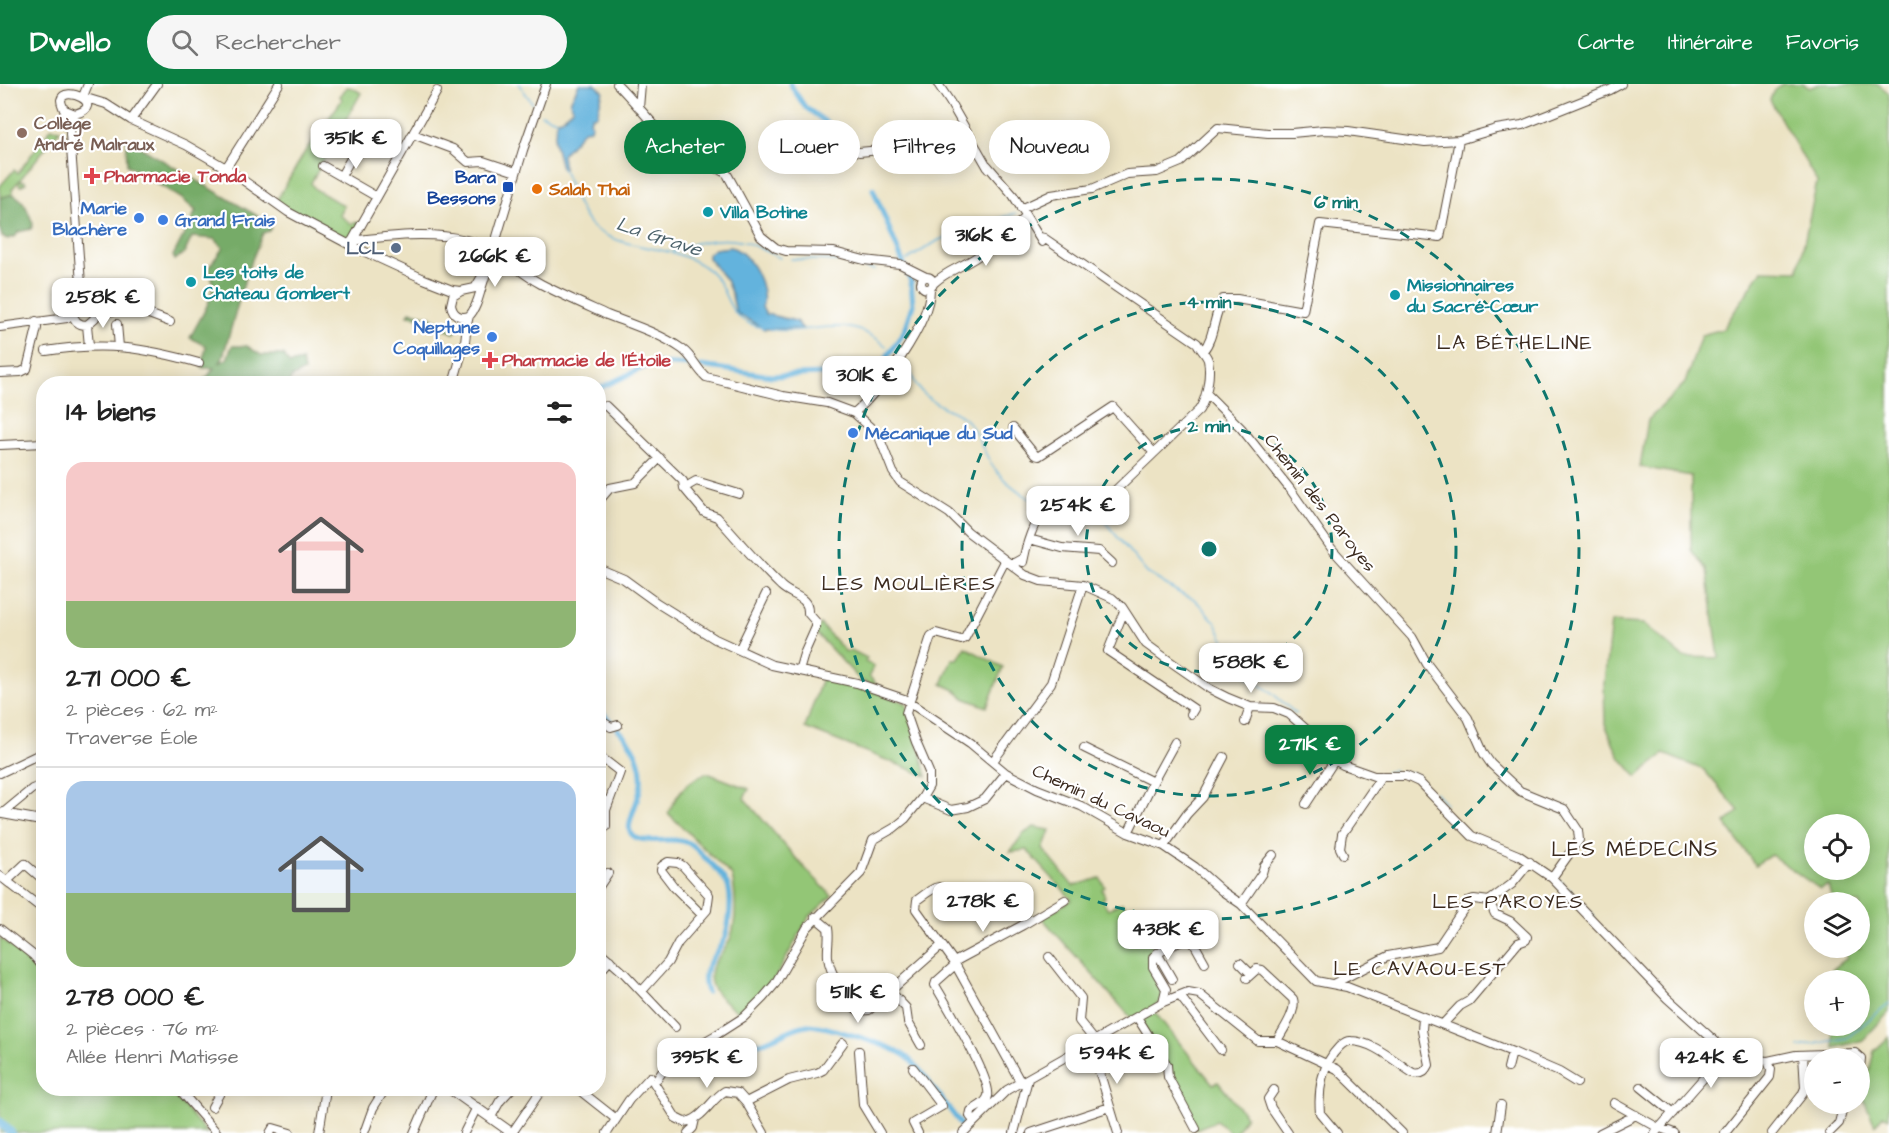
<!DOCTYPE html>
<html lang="fr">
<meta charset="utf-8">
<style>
:root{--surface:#fff;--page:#f6f6f6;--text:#222;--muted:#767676;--line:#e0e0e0;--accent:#0b8043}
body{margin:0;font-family:"Architects Daughter",sans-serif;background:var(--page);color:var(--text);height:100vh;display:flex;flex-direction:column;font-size:22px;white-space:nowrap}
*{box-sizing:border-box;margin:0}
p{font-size:20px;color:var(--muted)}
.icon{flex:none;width:33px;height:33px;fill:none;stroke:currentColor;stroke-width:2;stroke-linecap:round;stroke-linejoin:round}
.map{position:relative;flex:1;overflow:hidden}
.panel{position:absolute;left:36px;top:292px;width:570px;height:720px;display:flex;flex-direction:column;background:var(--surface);border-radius:24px;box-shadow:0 3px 15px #0003}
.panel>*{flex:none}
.top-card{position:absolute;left:624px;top:36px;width:570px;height:54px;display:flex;gap:12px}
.controls{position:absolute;left:1804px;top:730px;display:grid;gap:12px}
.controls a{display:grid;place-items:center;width:66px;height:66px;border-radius:50%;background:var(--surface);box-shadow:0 3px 15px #0003;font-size:30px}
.price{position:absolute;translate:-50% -51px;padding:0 14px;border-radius:12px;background:#fff;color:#222;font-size:20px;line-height:39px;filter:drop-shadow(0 2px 3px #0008)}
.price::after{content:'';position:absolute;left:50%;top:36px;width:18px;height:14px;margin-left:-9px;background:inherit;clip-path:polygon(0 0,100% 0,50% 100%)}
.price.current{background:var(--accent);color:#fff}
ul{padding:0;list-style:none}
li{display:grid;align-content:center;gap:12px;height:318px;padding:0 30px}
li+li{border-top:2px solid var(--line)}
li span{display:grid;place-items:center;height:186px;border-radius:18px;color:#555}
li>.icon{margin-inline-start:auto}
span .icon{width:108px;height:108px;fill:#fffc;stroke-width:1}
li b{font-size:26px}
h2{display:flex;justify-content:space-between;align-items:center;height:72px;padding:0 30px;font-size:26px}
.pill{padding:0 21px;border-radius:27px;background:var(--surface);box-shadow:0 3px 15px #0003;font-size:21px;line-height:54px}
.pill.current{background:var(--accent);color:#fff}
header{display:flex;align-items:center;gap:36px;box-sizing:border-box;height:84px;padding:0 30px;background:var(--accent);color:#fff}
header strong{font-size:28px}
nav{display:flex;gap:33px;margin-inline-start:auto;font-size:21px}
.search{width:420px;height:54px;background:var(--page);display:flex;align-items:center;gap:15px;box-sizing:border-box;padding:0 21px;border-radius:33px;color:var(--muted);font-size:22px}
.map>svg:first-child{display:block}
.green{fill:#93c676;stroke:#67784a;stroke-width:1.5;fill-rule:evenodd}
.forest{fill:#76ab67;stroke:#586a42;stroke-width:1.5}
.water{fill:#63b3dd;stroke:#4f6e7e;stroke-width:1.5}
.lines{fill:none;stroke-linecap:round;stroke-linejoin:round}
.stream{stroke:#63b3dd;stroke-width:1.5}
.canal{stroke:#63b3dd;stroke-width:5}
.river{stroke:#63b3dd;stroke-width:9}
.minor-casing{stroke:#564637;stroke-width:10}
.major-casing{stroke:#564637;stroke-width:11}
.minor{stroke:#fff;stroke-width:8}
.major{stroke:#fff;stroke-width:9}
.ring{fill:none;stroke:#0f766e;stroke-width:3;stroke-dasharray:10 8}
.education-dot{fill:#8d6e63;stroke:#fff;stroke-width:2}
.health-dot{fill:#e0444e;stroke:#fff;stroke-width:2}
.transit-dot{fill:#1a4fb4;stroke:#fff;stroke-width:2}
.food-dot{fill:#e8710a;stroke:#fff;stroke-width:2}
.culture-dot{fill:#0f9aa8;stroke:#fff;stroke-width:2}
.shop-dot{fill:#3f7fe0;stroke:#fff;stroke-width:2}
.service-dot{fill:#5c6f8a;stroke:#fff;stroke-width:2}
.labels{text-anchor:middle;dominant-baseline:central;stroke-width:4.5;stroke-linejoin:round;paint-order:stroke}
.education-label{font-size:18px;font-weight:bold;fill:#785e54;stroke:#fff;text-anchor:start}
.health-label{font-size:18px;font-weight:bold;fill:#be3a42;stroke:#fff;text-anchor:start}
.transit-label{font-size:18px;font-weight:bold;fill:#164399;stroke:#fff;text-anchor:end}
.food-label{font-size:18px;font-weight:bold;fill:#c56008;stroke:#fff;text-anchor:start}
.shop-label{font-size:18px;font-weight:bold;fill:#366cbe;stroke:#fff;text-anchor:end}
.culture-label{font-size:18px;font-weight:bold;fill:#0d838f;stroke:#fff;text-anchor:start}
.service-label{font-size:18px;font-weight:bold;fill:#4e5e75;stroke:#fff;text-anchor:end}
.street-label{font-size:18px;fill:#3b2a1e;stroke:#fff}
.water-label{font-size:20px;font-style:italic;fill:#4b616a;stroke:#fff}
.neighbourhood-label{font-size:20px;letter-spacing:1.5px;fill:#3b2a1e;stroke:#fff}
.quarter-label{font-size:21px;letter-spacing:1.5px;fill:#3b2a1e;stroke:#fff}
.centre{fill:#0f766e;stroke:#fff;stroke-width:3}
.ring-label{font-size:18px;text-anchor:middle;font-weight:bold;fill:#0f766e;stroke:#fff;stroke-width:4.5;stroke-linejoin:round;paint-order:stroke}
</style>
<header>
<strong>Dwello</strong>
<div class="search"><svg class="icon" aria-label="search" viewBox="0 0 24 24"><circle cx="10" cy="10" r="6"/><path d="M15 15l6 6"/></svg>Rechercher</div>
<nav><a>Carte</a><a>Itinéraire</a><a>Favoris</a></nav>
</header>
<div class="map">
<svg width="1889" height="1049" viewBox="0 0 1889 1049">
<rect width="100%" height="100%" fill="#fff"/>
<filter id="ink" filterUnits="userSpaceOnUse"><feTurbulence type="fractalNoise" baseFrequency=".0167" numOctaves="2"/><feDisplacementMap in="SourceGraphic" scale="12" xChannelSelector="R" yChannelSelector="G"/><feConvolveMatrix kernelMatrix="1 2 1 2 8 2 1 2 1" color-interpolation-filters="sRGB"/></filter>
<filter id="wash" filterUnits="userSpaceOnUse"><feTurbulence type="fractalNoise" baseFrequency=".008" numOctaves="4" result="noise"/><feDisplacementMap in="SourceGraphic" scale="24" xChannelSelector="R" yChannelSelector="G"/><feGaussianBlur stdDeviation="1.35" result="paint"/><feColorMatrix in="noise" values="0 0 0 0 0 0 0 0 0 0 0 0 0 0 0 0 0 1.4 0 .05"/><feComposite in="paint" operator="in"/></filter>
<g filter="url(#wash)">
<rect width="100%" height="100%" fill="#ece3c4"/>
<path class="green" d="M1783 0H1803L1810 4 1818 0H1878L1889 9V928L1863 956 1834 964 1832 942H1860V897H1830L1832 886 1847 874 1844 864H1860V819H1833L1828 801 1820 805 1771 771 1755 781 1725 739 1739 727 1704 686 1664 670 1637 693 1619 672 1605 640 1604 599 1611 538 1643 540 1683 573 1719 574 1707 486 1691 466V392L1640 383 1648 336 1685 299 1701 251 1723 245 1762 186 1798 187 1817 98 1770 16 1774 6ZM1815 741H1860V786H1815Z
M347 3 353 4 361 9 311 99 315 105 344 122 340 131 351 140 356 138 362 140 350 161 275 119 306 66 342 16 340 12Z
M51 44 60 46 19 97H25L26 99 20 102 18 98 12 105 13 110 0 114V102L14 86 18 89Z
M820 540 846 568 851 566 867 574 865 578 874 582 869 592 877 601 861 597 816 549Z
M965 563 1003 583 987 623 964 614 957 607 942 600 952 575H958Z
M822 594 863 603 906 619 927 692 805 644Z
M707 689 749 705 744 714 801 780 832 812 809 833 775 894 763 909 741 930C726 919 702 904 713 882 718 872 727 864 731 853 737 836 736 810 732 792L668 729C679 707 684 699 707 689Z
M1034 743 1050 746 1043 765 1073 802 1100 794 1105 803 1102 805 1105 813 1102 816 1108 825 1122 819 1157 869 1153 873 1166 911 1152 925 1213 1000 1218 998 1246 1032 1235 1049H1231L1216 1037 1196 1045 1169 987 1137 934 1133 936 1041 833 1072 816 1027 766 1010 768 1023 750Z
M0 854 27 875 43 898 44 1005H169L207 1049H0Z
M1889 953V1034L1883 1031 1875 1041 1863 1014 1874 967Z"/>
<path class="forest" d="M126 55 268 138 271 143 269 147 263 149 247 188 222 276 219 279 227 275 232 262H247L261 271H284L289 280 302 277 304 287 291 294 289 300H198L208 292 214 284H202L206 262 190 254C200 232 222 208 208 184L223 164 215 155 192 153 185 168 175 176 173 172 196 127 181 114 127 81Z
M13 110C26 117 28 128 33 140L31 145 18 148 16 152 8 155 2 153 0 145V114Z
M410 227C416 230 423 230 430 232 439 237 442 240 453 239L459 244 454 249 420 233 408 231Z"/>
<path class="water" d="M579 0H595L603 7 597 31 592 32 590 37 592 41 591 45 584 46 562 71 564 85 561 84 554 56 557 36 562 35 573 24 570 18Z
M730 163C750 167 769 205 762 223L766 230 796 237 803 245H764L736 229 732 211 726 196 708 174V170L714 165Z"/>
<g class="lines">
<path class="stream" d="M519 0 533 20
M541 30 556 36
M562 84C570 100 581 135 595 145 629 168 670 160 703 182 734 201 718 235 764 244
M673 167C698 157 729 150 755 162 763 166 772 170 780 174
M791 175 841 177
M907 176 939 156 1016 129
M851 180 874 186
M769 245C814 253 843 226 886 262
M908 279C913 304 925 314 947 325 955 328 961 331 967 337 980 351 983 369 994 384 1003 397 1035 422 1049 422
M1097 428 1147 489 1183 511 1194 515 1200 521 1216 539 1238 586 1271 608 1296 630
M1386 688 1394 687
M1401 688 1411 689 1418 693
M1435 708 1446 720
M1558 795 1564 801
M1568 804 1595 833
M1799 963 1847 954 1889 919
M1736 967 1763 969"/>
<path class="canal" d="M790 0 805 23 845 52
M701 282 772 292 823 290 842 298
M845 299H859L876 289 905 246 913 221 911 198 873 105
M598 305 653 279 692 281
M598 624 614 641
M618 645C633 660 643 677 641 699 639 730 604 761 666 756
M667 756C689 755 692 760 706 775 729 797 733 803 729 835 728 843 727 851 723 858 713 875 699 886 707 908
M730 952C751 977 784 943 807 941 822 940 891 962 904 971 915 978 922 989 929 998
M931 1001 963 1043"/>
<path class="river" d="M0 1038 11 1049"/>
</g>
</g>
<g filter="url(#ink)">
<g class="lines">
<g class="minor-casing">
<path id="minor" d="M617 0C641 24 661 53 689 73 700 81 716 82 727 90L761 152 776 164 786 167 834 168 864 176 900 180 926 193
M938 0 950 18 988 84
M84 10 88 0
M86 14 106 20 131 36 186 61 226 84 288 128 350 161 424 195 452 206 461 207
M639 24 641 0
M65 26 75 30C108 21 64 0 61 16 61 21 64 24 65 29 66 33 66 39 67 43
M75 30 71 37 70 50 81 200 80 220
M131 36 157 0
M413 50 453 65 468 78 483 77 516 88
M859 68 956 59 971 53
M987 81 1013 111 1042 158
M323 82 377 113
M226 84 279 0
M341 92 370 41
M1021 125 1051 111 1092 105 1127 90 1157 88 1181 78 1218 44 1268 49H1292L1324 46 1348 47 1425 58 1459 56 1496 45 1522 41 1610 6 1621 0
M352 157C389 152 430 147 466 156 499 164 513 185 541 200 562 211 585 221 607 231 633 241 659 249 682 265 693 273 696 284 706 293L783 312 827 319 854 329 878 350 893 388 900 398 949 429 968 448 1025 491 1041 497 1083 501 1112 514 1122 523 1146 560 1168 576 1210 605 1228 614 1250 623 1274 624 1289 630 1307 646 1329 673 1343 681 1374 692H1406L1419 698 1472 752 1518 771 1552 794 1667 914 1717 959 1722 965V973
M351 159 437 7
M488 182 475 204 461 207 453 212 451 221C453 231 460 235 469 232 477 225 480 207 484 196L523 66 546 0
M921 199a6 6 0 1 1 12 0a6 6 0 1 1-12 0Z
M934 199C946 187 964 182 978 172 996 161 1011 147 1026 133
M95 225 103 228 133 224 170 238
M63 234C71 229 76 221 83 219L93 223 95 234 87 241C78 241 73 236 73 228
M117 240 119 263
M87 241 89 262
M0 243 67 234
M46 267C105 258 142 263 199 279
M1203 267C1215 253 1213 231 1223 215H1237L1303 227 1320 140 1440 153 1459 56
M0 289 21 288 27 285 37 244 36 237
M453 300 465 258 467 240 469 232
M1206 309 1241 344 1290 405 1332 465 1412 553 1427 580 1468 634 1484 670 1491 680 1520 707 1564 725 1578 746 1579 756 1552 794
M606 322 683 397 684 404 704 428 717 433C738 456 758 480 781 502 791 512 809 512 808 529L816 538V543L804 570 799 587
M854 329C880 307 930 240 930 205
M1013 344 1035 371 1039 372 1113 323 1154 369
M0 361 44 359
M684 404 696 397 739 410
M598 418 610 404 635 399 660 374
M1029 455 1062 464 1099 467 1112 479
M1023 478C1025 466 1034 432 1046 427 1055 424 1067 426 1075 426 1084 426 1091 427 1098 423L1199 326C1207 314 1211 290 1208 276 1206 270 1200 265 1197 259L1044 154 1040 153
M598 484 624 495 657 519 715 555 772 581 857 599 904 615 970 659 1006 689 1037 705 1081 722 1128 749 1164 762 1195 783 1222 807 1241 820 1316 897 1347 903 1515 969 1559 988 1577 999
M1124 527 1108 567 1194 625 1191 630
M739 566 766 510
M598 635 611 643 618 641
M1245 638 1250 623
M1084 664 1153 698
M598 671 620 688 606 726V743
M993 677 1051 599 1083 501
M0 689 44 668
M598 713 608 719
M922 714 951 726 968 723 985 715 1006 689
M1306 720 1334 677
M3 729 32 705 44 700
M1128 749 1153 698 1175 658
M1164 762 1187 730 1203 713 1224 673
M1343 770 1340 764 1342 750 1382 692
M0 792 44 826
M7 797 25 780 39 792 44 793
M598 804 608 789
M962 811C936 800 939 800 917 816L916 825 954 878 1021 999
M1241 820 1262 789 1264 782 1273 771
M815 833 828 844C830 854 827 863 828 873 829 887 847 920 859 927L869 926 941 862
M0 845 33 871 44 884
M1191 854 1205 879
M598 866 624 889 675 943
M1157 869 1172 895
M1049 873 1081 914 1079 937 1095 957
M954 878 1023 841 1065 816
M1240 879 1251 890
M955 881 936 898 935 901C946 920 992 995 988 1012 986 1020 977 1023 971 1027L970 1032 974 1037
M598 890 610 876
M1247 894 1257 885 1262 886 1293 915C1297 927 1283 946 1277 957
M1333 900 1388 872 1438 863 1469 817 1474 815 1489 817 1512 800 1530 778
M642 907 668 878 678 859 707 826 709 811 683 782 678 779 668 778 662 782 661 786 674 803 702 831
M890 907 906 924 908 938 921 961
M1180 912 1221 966
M1163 918 1166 905 1153 883V873L1168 863 1209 846
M1137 933 1167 981 1168 993 1196 1045
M1443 940 1460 922 1469 917 1518 859 1526 856 1527 853 1510 837 1495 830 1489 817
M1091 960 1118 1049
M859 967 863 1021 880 1049
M1722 973 1768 977 1796 971 1855 969 1861 974 1860 985
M913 984 942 1022 913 1039 918 1049
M1508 984 1512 968
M658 994 669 978 716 951 744 933 763 914 775 900 807 844 861 789 873 756 894 744 905 735 922 714 929 702V688L916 658 906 629 931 552 936 549 961 556 965 554 1004 479H1014L1023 474
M654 999 676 1034 684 1038C702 1037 710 1016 725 1007L738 1009 746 1018 764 1049
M1641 1003 1673 1029
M179 1005 217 1049
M578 1005 616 1035
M1274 1006 1268 1015 1271 1024 1288 1049
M746 1018 789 996 817 989 823 986 843 959
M1614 1019 1655 1042 1674 1049
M212 1023 222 1005
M491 1033 500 1017 511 1005
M270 1049 273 1044 290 1049
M319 1049 326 1005
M364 1049 373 1024 385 1005
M414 1049 433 1005
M464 1049 477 1023
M512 1049 542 1005
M607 1049 629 1016 650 993
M688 1049 693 1044 695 1035
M963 1049 1007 1006 1163 918 1188 908 1199 910 1258 957H1277L1337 985 1402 1049
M1014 1049 1028 995
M1031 1049 1110 1023
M1337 1049 1320 1029C1318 1006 1322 980 1339 963 1343 960 1345 956 1351 957 1373 957 1395 978 1413 989 1421 991 1426 988 1429 981L1422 946 1423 933
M1497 1049 1501 1021
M1600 1049 1636 1031
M1655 1049 1722 973
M1725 1049 1770 993 1771 985 1768 977
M1772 1049 1802 1011 1805 1004 1803 971
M1829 1049 1839 1039 1844 1020"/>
</g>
<g class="major-casing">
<path id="major" d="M0 729 44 737
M450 1005 512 1049"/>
</g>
<use href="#minor" class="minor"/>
<use href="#major" class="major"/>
</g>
</g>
<g class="ring">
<circle cx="1209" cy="465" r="123"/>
<circle cx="1209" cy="465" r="247"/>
<circle cx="1209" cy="465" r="370"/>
</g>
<circle class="education-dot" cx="22" cy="49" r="6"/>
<g class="health-dot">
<path d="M89 83h6v6h6v6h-6v6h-6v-6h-6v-6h6z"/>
<path d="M487 267h6v6h6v6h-6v6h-6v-6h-6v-6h6z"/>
</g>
<rect class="transit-dot" x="502" y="97" width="12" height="12" rx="3"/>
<circle class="food-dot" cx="537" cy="105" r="6"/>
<g class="culture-dot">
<circle cx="708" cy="128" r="6"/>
<circle cx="191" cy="198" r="6"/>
<circle cx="1395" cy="211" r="6"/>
</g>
<g class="shop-dot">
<circle cx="139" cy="134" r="6"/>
<circle cx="163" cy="136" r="6"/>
<circle cx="492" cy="253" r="6"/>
<circle cx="853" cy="349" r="6"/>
</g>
<circle class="service-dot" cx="396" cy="164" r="6"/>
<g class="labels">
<g class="education-label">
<text x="34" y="39">Collège<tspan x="34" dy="21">André Malraux</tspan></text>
</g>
<g class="health-label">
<text x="104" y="92">Pharmacie Tonda</text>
<text x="502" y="276">Pharmacie de l'Étoile</text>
</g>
<g class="transit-label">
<text x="496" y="93">Bara<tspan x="496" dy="21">Bessons</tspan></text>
</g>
<g class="food-label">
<text x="549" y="105">Salah Thai</text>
</g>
<g class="shop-label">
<text x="127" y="124">Marie<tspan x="127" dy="21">Blachère</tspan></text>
<text x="175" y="136" text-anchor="start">Grand Frais</text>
<text x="480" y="243">Neptune<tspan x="480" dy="21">Coquillages</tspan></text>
<text x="865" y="349" text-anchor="start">Mécanique du Sud</text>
</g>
<g class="culture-label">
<text x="720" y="128">Villa Botine</text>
<text x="203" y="188">Les toits de<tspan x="203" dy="21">Chateau Gombert</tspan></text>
<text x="1407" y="201">Missionnaires<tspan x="1407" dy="21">du Sacré-Cœur</tspan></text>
</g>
<g class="service-label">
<text x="384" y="164">LCL</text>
</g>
<g class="street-label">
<text transform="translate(1320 419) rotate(52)">Chemin des Paroyes</text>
<text transform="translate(1101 717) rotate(25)">Chemin du Cavaou</text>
</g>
<g class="water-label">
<text transform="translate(659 153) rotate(18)">La Grave</text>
</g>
<g class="neighbourhood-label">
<text x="1515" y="259">LA BÉTHELINE</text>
<text x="909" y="500">LES MOULIÈRES</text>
<text x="1508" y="818">LES PAROYES</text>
<text x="1420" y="885">LE CAVAOU-EST</text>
</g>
<g class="quarter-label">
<text x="1635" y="765">LES MÉDECINS</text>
</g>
</g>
<circle cx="1209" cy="465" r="9" class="centre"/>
<g class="ring-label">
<text x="1336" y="124">6 min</text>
<text x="1209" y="224">4 min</text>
<text x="1209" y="348">2 min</text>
</g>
</svg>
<div class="controls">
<a><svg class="icon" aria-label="locate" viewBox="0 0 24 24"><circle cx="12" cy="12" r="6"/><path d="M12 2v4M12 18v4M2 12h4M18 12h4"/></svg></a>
<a><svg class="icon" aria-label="layers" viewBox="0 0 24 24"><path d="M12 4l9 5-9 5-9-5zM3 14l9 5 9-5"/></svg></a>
<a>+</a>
<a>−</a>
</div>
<b class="price" style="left:356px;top:86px">351K €</b>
<b class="price" style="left:986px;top:183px">316K €</b>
<b class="price" style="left:495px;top:204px">266K €</b>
<b class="price" style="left:103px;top:245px">258K €</b>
<b class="price" style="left:867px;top:323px">301K €</b>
<b class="price" style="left:1078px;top:453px">254K €</b>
<b class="price" style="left:1251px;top:610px">588K €</b>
<b class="price current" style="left:1310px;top:692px">271K €</b>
<b class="price" style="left:983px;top:849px">278K €</b>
<b class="price" style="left:1168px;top:877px">438K €</b>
<b class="price" style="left:858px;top:940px">511K €</b>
<b class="price" style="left:1117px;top:1001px">594K €</b>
<b class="price" style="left:707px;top:1005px">395K €</b>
<b class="price" style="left:1711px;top:1005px">424K €</b>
<div class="top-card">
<a class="pill current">Acheter</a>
<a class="pill">Louer</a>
<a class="pill">Filtres</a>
<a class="pill">Nouveau</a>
</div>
<section class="panel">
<h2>14 biens<svg class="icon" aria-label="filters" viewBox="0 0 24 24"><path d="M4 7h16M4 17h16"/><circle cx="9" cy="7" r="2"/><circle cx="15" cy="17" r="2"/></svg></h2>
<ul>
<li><span style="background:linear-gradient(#f6c9c9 75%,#8fb573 0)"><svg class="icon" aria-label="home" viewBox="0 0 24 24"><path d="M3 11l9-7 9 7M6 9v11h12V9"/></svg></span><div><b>271 000 €</b><p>2 pièces · 62 m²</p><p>Traverse Éole</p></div></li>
<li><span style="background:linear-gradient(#a9c7e8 60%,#8fb573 0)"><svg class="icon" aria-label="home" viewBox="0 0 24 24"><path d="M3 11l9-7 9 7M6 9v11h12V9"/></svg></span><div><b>278 000 €</b><p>2 pièces · 76 m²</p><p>Allée Henri Matisse</p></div></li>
</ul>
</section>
</div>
